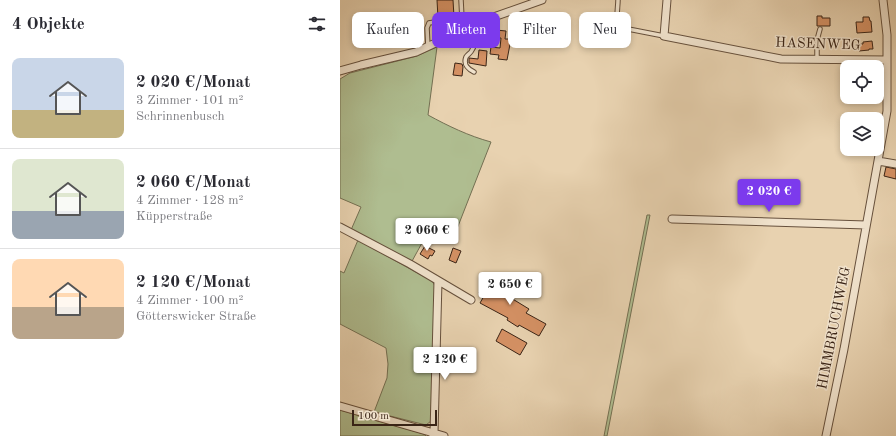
<!DOCTYPE html>
<html lang="de">
<meta charset="utf-8">
<style>
:root{--surface:#fff;--page:#f2f2f3;--text:#2b2b33;--muted:#7c7c81;--line:#e1e1e2;--accent:#7c3aed}
body{margin:0;font-family:"Old Standard TT",serif;background:var(--page);color:var(--text);height:100vh;display:flex;flex-direction:column;font-size:15px;white-space:nowrap}
*{box-sizing:border-box;margin:0}
p{font-size:13px;color:var(--muted)}
.icon{flex:none;width:22px;height:22px;fill:none;stroke:currentColor;stroke-width:2;stroke-linecap:round;stroke-linejoin:round}
.map{position:relative;flex:1;overflow:hidden}
.sheet{display:flex;flex-direction:column;background:var(--surface);width:340px}
.sheet>*{flex:none}
.top-card{position:absolute;left:12px;top:12px;width:380px;height:36px;display:flex;gap:8px}
.controls{position:absolute;left:500px;top:60px;display:grid;gap:8px}
.controls a{display:grid;place-items:center;width:44px;height:44px;border-radius:8px;background:var(--surface);box-shadow:0 2px 6px #0003;font-size:20px}
.scale{position:absolute;left:12px;bottom:10px;width:85px;box-sizing:border-box;padding-left:4px;border:2px solid #3a2416;border-top:0;font-size:11px;line-height:14px;white-space:nowrap;color:#3a2416;-webkit-text-stroke:3px #f0e2cc;paint-order:stroke}
.price{position:absolute;translate:-50% -34px;padding:0 9px;border-radius:4px;background:#fff;color:#222;font-size:13px;line-height:26px;filter:drop-shadow(0 1px 2px #0008)}
.price::after{content:'';position:absolute;left:50%;top:24px;width:12px;height:9px;margin-left:-6px;background:inherit;clip-path:polygon(0 0,100% 0,50% 100%)}
.price.active{background:var(--accent);color:#fff}
ul{padding:0;list-style:none}
li{display:flex;align-items:center;gap:12px;height:100px;padding:0 12px}
li+li{border-top:1px solid var(--line)}
li span{display:grid;place-items:center;flex:none;width:112px;height:80px;border-radius:8px;color:#555}
li>.icon{margin-inline-start:auto}
span .icon{width:48px;height:48px;fill:#fffc;stroke-width:1}
li b{font-size:17px}
h2{display:flex;justify-content:space-between;align-items:center;height:48px;padding:0 12px;font-size:17px}
.tag{padding:0 14px;border-radius:8px;background:var(--surface);box-shadow:0 2px 6px #0003;font-size:14px;line-height:36px}
.tag.active{background:var(--accent);color:#fff}
main{display:flex;flex:1;min-height:0}
.map>svg:first-child{display:block}
.green{fill:#afbd90;stroke:#747053}
.building{fill:#d59164;stroke:#3a2416}
.lines{fill:none;stroke-linecap:round;stroke-linejoin:round}
.service-casing{stroke:#66503c;stroke-width:5.5}
.minor-casing{stroke:#66503c;stroke-width:9}
.service{stroke:#f0e2cc;stroke-width:3.5}
.minor{stroke:#f0e2cc;stroke-width:7}
.labels{text-anchor:middle;dominant-baseline:central;stroke-width:3;stroke-linejoin:round;paint-order:stroke}
.street-label{font-size:14px;fill:#3a2416;stroke:#f0e2cc}
</style>
<main>
<section class="sheet">
<h2>4 Objekte<svg class="icon" aria-label="filters" viewBox="0 0 24 24"><path d="M4 7h16M4 17h16"/><circle cx="9" cy="7" r="2"/><circle cx="15" cy="17" r="2"/></svg></h2>
<ul>
<li><span style="background:linear-gradient(#c9d6e8 65%,#c2b280 0)"><svg class="icon" aria-label="home" viewBox="0 0 24 24"><path d="M3 11l9-7 9 7M6 9v11h12V9"/></svg></span><div><b>2 020 €/Monat</b><p>3 Zimmer · 101 m²</p><p>Schrinnenbusch</p></div></li>
<li><span style="background:linear-gradient(#dfe7d0 65%,#9aa5b1 0)"><svg class="icon" aria-label="home" viewBox="0 0 24 24"><path d="M3 11l9-7 9 7M6 9v11h12V9"/></svg></span><div><b>2 060 €/Monat</b><p>4 Zimmer · 128 m²</p><p>Küpperstraße</p></div></li>
<li><span style="background:linear-gradient(#ffd9b3 60%,#b9a48a 0)"><svg class="icon" aria-label="home" viewBox="0 0 24 24"><path d="M3 11l9-7 9 7M6 9v11h12V9"/></svg></span><div><b>2 120 €/Monat</b><p>4 Zimmer · 100 m²</p><p>Götterswicker Straße</p></div></li>
</ul>
</section>
<div class="map">
<svg width="556" height="436" viewBox="0 0 556 436">
<rect width="100%" height="100%" fill="#e8d2b0"/>
<filter id="stains"><feTurbulence type="fractalNoise" baseFrequency=".005" numOctaves="4"/><feColorMatrix values="0 0 0 0 .2 0 0 0 0 .09 0 0 0 0 .02 0 0 0 .5 -.17"/></filter>
<radialGradient id="worn" r=".72"><stop offset=".6" stop-color="#630" stop-opacity="0"/><stop offset="1" stop-color="#630" stop-opacity=".3"/></radialGradient>
<path class="green" d="M97 47 88 115C108 126 129 136 151 142L113 239 88 232 71 263 11 230 21 207 0 198V79L10 73 77 56Z
M307 215H310L267 436H264Z
M18 240 92 281 95 286 91 421 86 425 34 412 47 378 48 364 46 348 0 324V271L4 273Z
M0 410 84 434 86 436H0Z"/>
<path class="building" d="M97 0H113L114 17 98 18Z
M477 16H482V18H490V26H477Z
M523 17H529L530 21H531L532 32 517 33 516 22H523Z
M156 30 166 31 165 39H171L167 60 158 59 159 55 150 54 151 47 160 48 161 38H156Z
M532 41 533 49H529V50L519 51V44H523V42Z
M139 50 147 51 146 66 129 63V58L138 59Z
M115 63 122 64 123 67 122 76 113 75Z
M546 167 556 169V179L544 176Z
M85 246 95 251 92 256 90 255 88 259 80 254Z
M113 248 121 251 116 263 109 260Z
M162 280 171 285 173 281 179 284 171 298 189 309 186 313 206 324 199 336 179 325 178 327 167 320 168 318 140 303 144 296 139 293 145 283 156 289Z
M162 329 187 343 180 355 156 341Z"/>
<g class="lines">
<g class="service-casing">
<path id="service" d="M278 0C278 10 274 23 283 28L324 36
M113 34V23L116 21 121 20 122 19 121 0
M88 47 87 28 89 23C97 21 105 22 113 23
M477 58V40L480 29
M134 72C128 69 123 65 126 57 128 54 131 53 132 50 136 44 137 32 135 25"/>
</g>
<g class="minor-casing">
<path id="minor" d="M327 0 324 36 441 59 547 60
M0 71 21 65 76 52 145 20 202 0
M538 161 556 164
M332 219 526 225
M0 227 70 264 131 300
M0 406 104 436
M93 436 94 433 98 281
M486 436 504 349 547 111V35L543 0"/>
</g>
<use href="#service" class="service"/>
<use href="#minor" class="minor"/>
</g>
<g class="labels">
<g class="street-label">
<text transform="translate(478 44) rotate(2)">HASENWEG</text>
<text transform="translate(494 328) rotate(-79)">HIMMBRUCHWEG</text>
</g>
</g>
<rect width="100%" height="100%" filter="url(#stains)"/>
<rect width="100%" height="100%" fill="url(#worn)"/>
</svg>
<div class="controls">
<a><svg class="icon" aria-label="locate" viewBox="0 0 24 24"><circle cx="12" cy="12" r="6"/><path d="M12 2v4M12 18v4M2 12h4M18 12h4"/></svg></a>
<a><svg class="icon" aria-label="layers" viewBox="0 0 24 24"><path d="M12 4l9 5-9 5-9-5zM3 14l9 5 9-5"/></svg></a>
</div>
<div class="scale">100 m</div>
<b class="price active" style="left:429px;top:213px">2 020 €</b>
<b class="price" style="left:87px;top:252px">2 060 €</b>
<b class="price" style="left:170px;top:306px">2 650 €</b>
<b class="price" style="left:105px;top:381px">2 120 €</b>
<div class="top-card">
<a class="tag">Kaufen</a>
<a class="tag active">Mieten</a>
<a class="tag">Filter</a>
<a class="tag">Neu</a>
</div>
</div>
</main>
